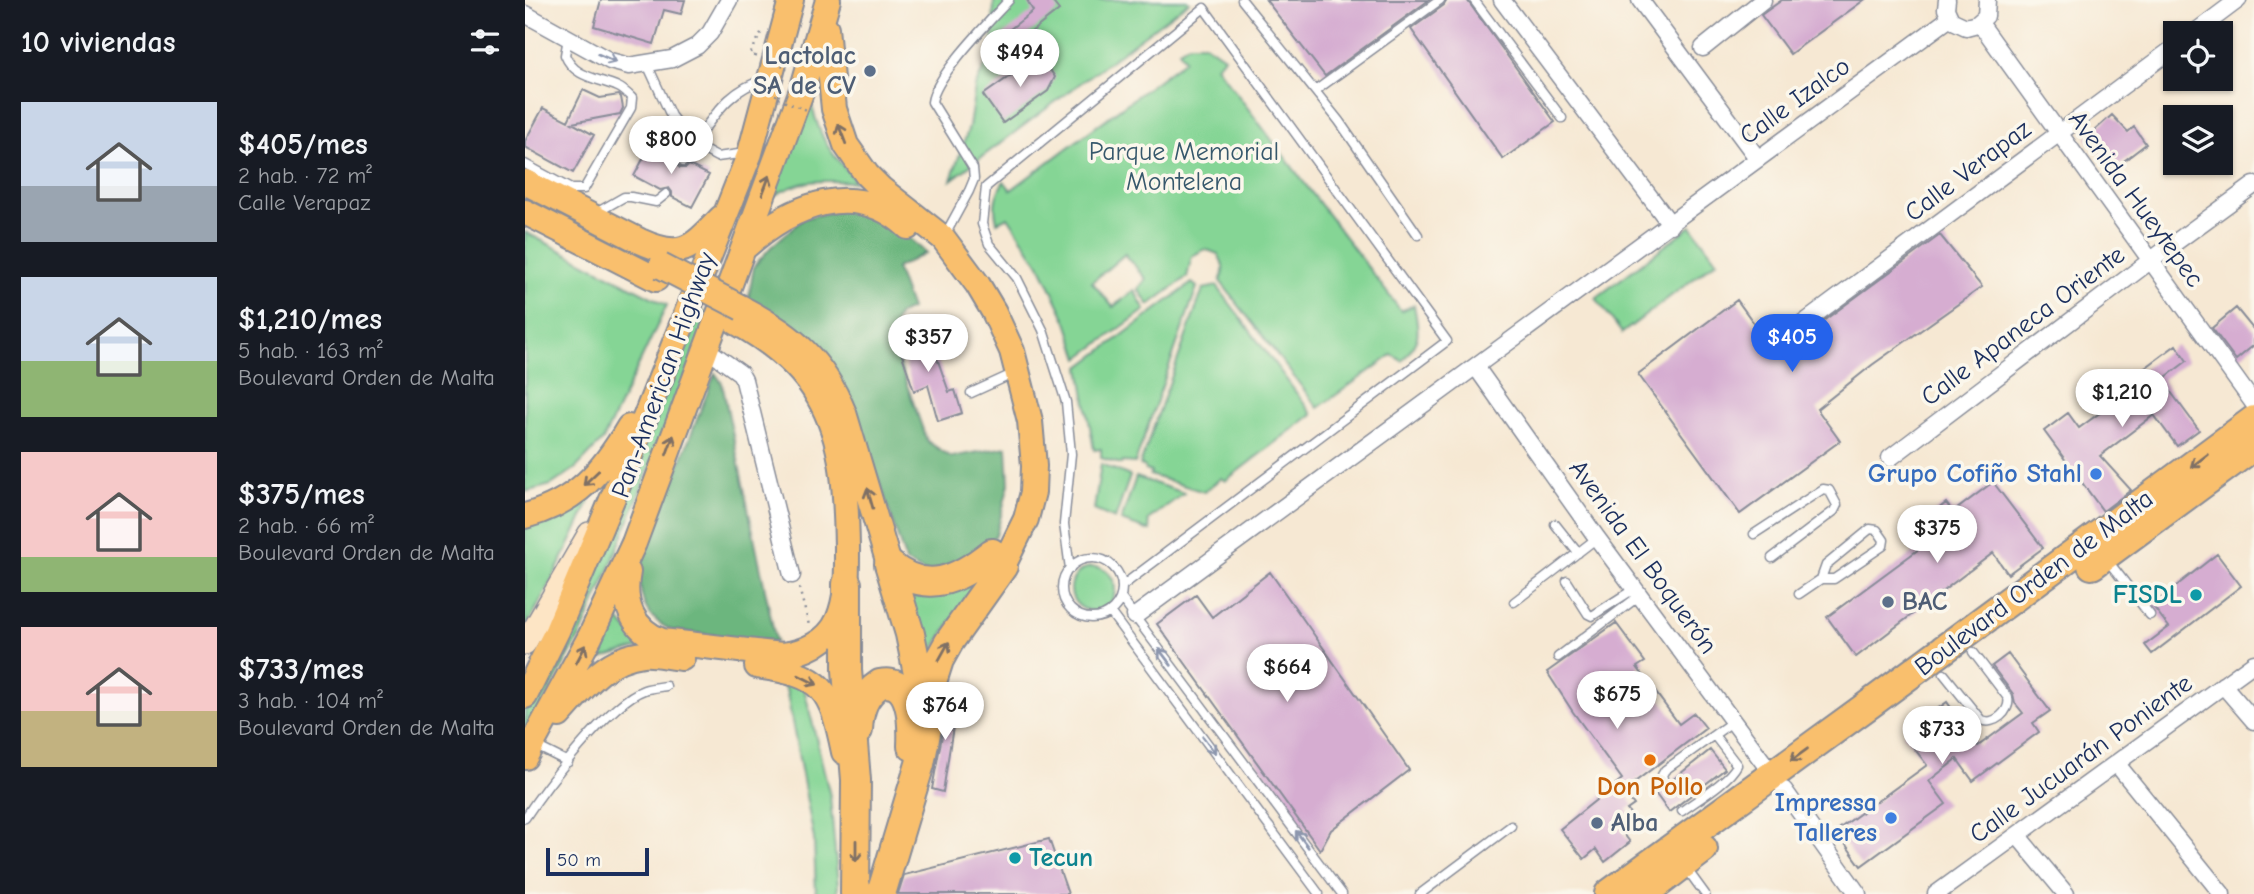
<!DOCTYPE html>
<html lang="es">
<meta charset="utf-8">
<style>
:root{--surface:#171b24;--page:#242831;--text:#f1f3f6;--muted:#9ea1a6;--accent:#2563eb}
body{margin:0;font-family:"Comic Neue",sans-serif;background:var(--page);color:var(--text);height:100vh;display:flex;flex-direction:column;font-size:26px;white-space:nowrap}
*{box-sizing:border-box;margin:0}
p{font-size:23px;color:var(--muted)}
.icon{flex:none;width:38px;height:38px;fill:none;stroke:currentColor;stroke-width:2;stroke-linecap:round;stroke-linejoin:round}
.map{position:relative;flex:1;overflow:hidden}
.details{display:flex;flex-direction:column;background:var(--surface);width:525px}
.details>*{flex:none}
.controls{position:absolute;left:1638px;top:21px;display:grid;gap:14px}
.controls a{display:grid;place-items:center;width:70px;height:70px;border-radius:0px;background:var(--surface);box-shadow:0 2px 5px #0004;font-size:35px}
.scale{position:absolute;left:21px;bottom:18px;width:103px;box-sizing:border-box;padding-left:7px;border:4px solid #1b2f5e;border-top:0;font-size:19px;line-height:24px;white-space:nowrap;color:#1b2f5e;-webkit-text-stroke:5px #fbf7ec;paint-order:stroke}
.price{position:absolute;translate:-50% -60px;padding:0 16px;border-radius:24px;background:#fff;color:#222;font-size:23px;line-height:46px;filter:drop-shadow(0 2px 4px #0008)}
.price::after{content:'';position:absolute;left:50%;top:42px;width:21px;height:16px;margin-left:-10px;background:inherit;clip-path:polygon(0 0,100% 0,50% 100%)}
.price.on{background:var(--accent);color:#fff}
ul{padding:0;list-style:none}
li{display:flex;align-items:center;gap:21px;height:175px;padding:0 21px}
li span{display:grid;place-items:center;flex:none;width:196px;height:140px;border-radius:0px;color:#555}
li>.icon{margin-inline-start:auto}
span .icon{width:84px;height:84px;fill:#fffc;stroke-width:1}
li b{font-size:30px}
h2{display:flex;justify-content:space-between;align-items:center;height:84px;padding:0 21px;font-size:30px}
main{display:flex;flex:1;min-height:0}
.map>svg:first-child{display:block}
.green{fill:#85d595;stroke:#50827a;stroke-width:2}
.forest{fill:#6cb67e;stroke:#44726e;stroke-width:2}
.building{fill:#d6add1}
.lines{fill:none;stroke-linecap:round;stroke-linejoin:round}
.lane-casing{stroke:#888c98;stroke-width:11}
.street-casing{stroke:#888c98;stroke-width:19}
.secondary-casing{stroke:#888c98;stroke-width:24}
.primary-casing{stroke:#888c98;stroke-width:28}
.highway-casing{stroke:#888c98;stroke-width:32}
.path{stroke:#888c98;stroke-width:2.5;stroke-dasharray:2 5;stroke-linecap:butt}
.lane{stroke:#fff;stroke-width:8}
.street{stroke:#fff;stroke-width:16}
.secondary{stroke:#fde5c5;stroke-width:21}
.primary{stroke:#f9bf6d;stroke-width:24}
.highway{stroke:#f9bf6d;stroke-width:28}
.primary-bridge-casing{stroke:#888c98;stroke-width:28;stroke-linecap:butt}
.path-bridge{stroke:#888c98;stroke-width:2.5;stroke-dasharray:2 5;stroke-linecap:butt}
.primary-bridge{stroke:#f9bf6d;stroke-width:24}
.oneway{stroke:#8d97ae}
.oneway2{stroke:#7f7065}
.service-dot{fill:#5c6f8a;stroke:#fbf7ec;stroke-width:2.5}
.shop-dot{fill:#3f7fe0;stroke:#fbf7ec;stroke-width:2.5}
.culture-dot{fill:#0f9aa8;stroke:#fbf7ec;stroke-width:2.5}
.food-dot{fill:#e8710a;stroke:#fbf7ec;stroke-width:2.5}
.labels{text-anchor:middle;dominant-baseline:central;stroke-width:7;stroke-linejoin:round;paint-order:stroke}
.service-label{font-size:26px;font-weight:bold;fill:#4e5e75;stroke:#fbf7ec;text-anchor:start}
.street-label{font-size:26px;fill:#1b2f5e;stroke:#fbf7ec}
.park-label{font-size:26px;fill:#36586c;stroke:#fbf7ec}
.shop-label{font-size:26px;font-weight:bold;fill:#366cbe;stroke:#fbf7ec;text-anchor:end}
.culture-label{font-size:26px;font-weight:bold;fill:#0d838f;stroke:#fbf7ec;text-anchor:end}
.food-label{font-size:26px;font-weight:bold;fill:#c56008;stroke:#fbf7ec}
</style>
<main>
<section class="details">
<h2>10 viviendas<svg class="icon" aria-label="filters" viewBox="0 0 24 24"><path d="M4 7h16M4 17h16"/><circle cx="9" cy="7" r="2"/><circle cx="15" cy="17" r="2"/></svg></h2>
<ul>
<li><span style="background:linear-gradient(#c9d6e8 60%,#9aa5b1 0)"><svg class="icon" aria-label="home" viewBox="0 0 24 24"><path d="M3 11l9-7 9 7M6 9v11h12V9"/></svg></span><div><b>$405/mes</b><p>2 hab. · 72 m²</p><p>Calle Verapaz</p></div></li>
<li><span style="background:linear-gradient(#c9d6e8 60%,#8fb573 0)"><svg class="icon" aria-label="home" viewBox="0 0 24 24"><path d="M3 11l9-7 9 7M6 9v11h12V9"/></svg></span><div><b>$1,210/mes</b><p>5 hab. · 163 m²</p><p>Boulevard Orden de Malta</p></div></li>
<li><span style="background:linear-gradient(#f6c9c9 75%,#8fb573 0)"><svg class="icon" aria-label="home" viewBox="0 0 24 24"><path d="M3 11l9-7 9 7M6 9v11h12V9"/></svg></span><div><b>$375/mes</b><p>2 hab. · 66 m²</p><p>Boulevard Orden de Malta</p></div></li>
<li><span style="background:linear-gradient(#f6c9c9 60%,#c2b280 0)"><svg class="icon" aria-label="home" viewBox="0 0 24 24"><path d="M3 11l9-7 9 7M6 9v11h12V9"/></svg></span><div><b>$733/mes</b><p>3 hab. · 104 m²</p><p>Boulevard Orden de Malta</p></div></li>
</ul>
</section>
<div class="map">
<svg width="1729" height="894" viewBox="0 0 1729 894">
<rect width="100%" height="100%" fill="#fbf7ec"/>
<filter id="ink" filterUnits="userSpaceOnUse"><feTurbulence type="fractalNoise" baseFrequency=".0143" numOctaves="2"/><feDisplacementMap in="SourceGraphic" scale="14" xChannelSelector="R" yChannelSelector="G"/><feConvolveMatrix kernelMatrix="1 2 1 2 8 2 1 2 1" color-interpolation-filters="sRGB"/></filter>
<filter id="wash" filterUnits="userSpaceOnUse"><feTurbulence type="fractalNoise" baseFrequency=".00686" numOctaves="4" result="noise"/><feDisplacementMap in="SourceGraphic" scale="28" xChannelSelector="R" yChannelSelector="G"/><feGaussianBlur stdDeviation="1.57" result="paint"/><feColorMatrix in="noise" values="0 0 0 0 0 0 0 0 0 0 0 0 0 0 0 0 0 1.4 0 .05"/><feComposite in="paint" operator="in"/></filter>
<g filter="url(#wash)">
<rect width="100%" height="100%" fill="#f6e8d3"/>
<path class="green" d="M469 0H662L664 2 426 180 444 127 450 87 467 50Z
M664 44H680L699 57 691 66 876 311 889 305C894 333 897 338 877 361L867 355 793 408 695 281C701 271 698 263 693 254L680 249 667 256 662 277 624 305 613 289 621 279 600 254 567 282 588 307 609 290 620 310 554 358 542 322 517 269 483 217 472 222C468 206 470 195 479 181L486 190 660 60 654 50Z
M283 90C287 108 292 127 301 143 309 158 322 168 330 182 294 180 279 178 246 197Z
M1166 226 1192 261 1097 333 1071 298Z
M0 232 142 305 78 440 51 468 26 485 0 492Z
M667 283 672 287 610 463 598 462 596 464 576 458V449L569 450 555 367Z
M692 286 787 414 700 481 696 478 679 492 625 475 626 472 620 470V467L615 465 678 289Z
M173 309 185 315 82 575 55 636 0 735V709L45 622Z
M576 464 605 476 590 519 569 510Z
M611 477 659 493 623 520 625 531 596 521Z
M71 484C51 535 27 581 0 629V526Z
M546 589a22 22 0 1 1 44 0a22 22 0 1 1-44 0Z
M452 582 400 662 382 596 406 597Z
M89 614 117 647 65 662Z
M241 671 279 688 305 796 313 885 312 894H291L289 839 261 689Z"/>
<path class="forest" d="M324 208 373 227 401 253 371 268 386 309 373 315 365 337 402 441 426 457 482 447 484 484 471 535 459 549 403 574 381 562 334 420 314 381 223 301 229 266 246 247 279 218Z
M190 373 197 383 251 642 148 631C118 617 115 599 114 568Z"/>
<g id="blocks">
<path class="building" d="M76 0H160L156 14 139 10 129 44 69 26Z
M502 0H526L534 10 488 46 479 34 508 11Z
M741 0H904L800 76Z
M922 0H942L1030 122 978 159 886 29 919 5Z
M1257 0H1339L1265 54 1236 15Z
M515 55 530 77 523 91 478 123 458 95Z
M58 90 75 98 94 95 96 97 98 108 95 114 47 123 69 135 48 173 0 147V141L18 108 43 121Z
M1587 115 1603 132 1609 127 1621 144 1587 170 1561 138Z
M126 144 152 159V165L155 168H161L164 165 184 175 167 207 147 197V192L144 188 135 190 109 176Z
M1415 235 1457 287 1347 365 1292 409 1315 441 1215 514 1113 374 1212 300 1252 355Z
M1711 308 1729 330V345L1711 360 1687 328Z
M402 330 424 392 430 390 437 413 413 421 403 385 389 391 372 340Z
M1651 345 1662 361 1637 380 1674 430 1652 446 1629 415 1575 456 1606 490 1578 511 1519 431 1543 413 1554 428 1617 382 1612 374Z
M1468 482 1518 548 1483 574 1468 553 1331 657 1302 617 1398 546 1386 530 1421 503 1428 512Z
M1692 554 1716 586 1627 654 1620 645 1644 627 1627 605Z
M745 572 884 770 806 830 795 850 632 624 671 595 687 617Z
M1091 623 1120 662 1112 667 1154 724 1169 713 1181 728 1098 791 1109 805 1102 810 1109 818 1095 829 1105 842 1080 862 1071 849 1059 859 1035 829 1097 779 1048 712 1022 672Z
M1483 654 1525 711 1508 723 1514 732 1448 781 1432 759 1404 781 1421 804 1336 866 1311 831 1402 765 1378 734 1422 702 1453 746 1498 713 1490 703 1488 694 1467 666Z
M422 690 433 694 418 792 407 789 420 720Z
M1185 750 1200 769 1144 812 1130 793 1135 789 1139 791 1144 790 1146 786V781Z
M524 839 543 894H373L379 875Z"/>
</g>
</g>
<g filter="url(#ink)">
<use href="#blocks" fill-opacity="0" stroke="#888c98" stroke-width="2"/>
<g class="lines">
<g class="lane-casing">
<path id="lane" d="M717 0 814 121 893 235
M949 0 1037 118
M122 64 146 116 168 144C190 115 204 89 241 79
M790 91 915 0
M158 162 168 144 192 157 221 153
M0 164 46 189H59L106 108 107 98C103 94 98 89 93 87 73 78 49 78 40 55L43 38
M71 213 99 197H106L131 202 141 194
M420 235 444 191 449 179 448 168 407 102C410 76 465 21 484 0
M446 393 481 377
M1030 524 1053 553
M1229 534 1298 489 1304 490 1312 505 1309 511 1247 558
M537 588a30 30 0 1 1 60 0a30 30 0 1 1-60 0Z
M1583 561 1625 615
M545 569 539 524 546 454 541 402 518 330 492 278 464 244 457 224 461 187 679 8 922 341 597 586
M1042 581 1063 614 1067 616 1109 589
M1274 594 1296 579 1301 565 1345 529 1352 530 1359 540 1358 546 1309 579H1296
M596 598 817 894
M989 602 1072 538
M585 612 794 894
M1033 657 1114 596
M1419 674 1456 720C1469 726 1486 711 1483 698L1448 652
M11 746 43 762
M1140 785 1137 775 1140 770 1207 722
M1157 811C1172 800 1204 781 1212 765L1189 735
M0 818C21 786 85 702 119 690 125 688 134 687 141 686
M1161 868 1180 894
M895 894 986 826"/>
</g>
<g class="street-casing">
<path id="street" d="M977 0 1146 225
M1115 0 1233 159
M1422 0 1421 9 1426 20 1441 27 1452 24 1461 16 1462 0
M0 14 85 61 104 66 147 59 172 46 185 33 204 0
M1455 23 1729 404
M1669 33 1713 0
M1178 48 1238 0
M1264 334 1650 47
M180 348 215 373 219 380 267 575
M951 367 1072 538 1247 774
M1365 458 1625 261 1729 185
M610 616 1425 18
M1698 685 1729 721
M1591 763 1697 894
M1259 790 1333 894
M1492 835 1541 894
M1411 894 1729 663"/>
</g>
<g class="secondary-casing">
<path id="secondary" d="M0 644 64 533"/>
</g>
<g class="primary-casing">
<path id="primary" d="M301 28 309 109 321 145 342 175 356 189 418 238 453 285 469 312 487 351 505 421 509 466 508 492 501 519 478 566
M0 182 115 241C157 260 166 249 196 218
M0 212 131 279
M219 248C266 205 330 178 383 227
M218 309C268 335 297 360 319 413L364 564
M0 516C52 502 78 471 104 427
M103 572C97 602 107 630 137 641L257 655C279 653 303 642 313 620 323 597 322 571 322 547 321 495 320 442 293 396 275 363 243 340 211 322
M232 666C299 675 306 689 319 752
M0 696 32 631 99 471 225 153 266 0
M34 715C58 689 80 658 118 654 130 653 145 657 157 658
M0 757 65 637 109 543 278 87 303 0"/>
</g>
<g class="highway-casing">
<path id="highway" d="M364 564 385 634 398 699
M364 564C401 596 433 580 467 553
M1567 565 1729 446
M322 584V670L331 780 330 894
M333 730C334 711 338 695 355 684 388 677 388 723 387 746
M356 894 395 764 404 717 405 688 414 660 424 642 478 566
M1084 894 1353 698 1729 420
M1119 894 1178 849"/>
</g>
<path class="path" d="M230 56 225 55 237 31
M274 588 284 625"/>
<use href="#lane" class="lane"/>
<use href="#street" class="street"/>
<use href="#secondary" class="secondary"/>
<use href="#primary" class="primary"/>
<use href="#highway" class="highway"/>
<g class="primary-bridge-casing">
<path id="primary-bridge" d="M136 266 217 308"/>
</g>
<path class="path-bridge" d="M230 56 262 67 250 98 282 110"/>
<use href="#primary-bridge" class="primary-bridge"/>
</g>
<defs><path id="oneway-shaft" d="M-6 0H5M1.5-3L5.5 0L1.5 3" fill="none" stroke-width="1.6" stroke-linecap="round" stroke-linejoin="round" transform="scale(1.75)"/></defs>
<g class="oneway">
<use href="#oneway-shaft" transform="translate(82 58) rotate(24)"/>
<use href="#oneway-shaft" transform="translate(640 657) rotate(-127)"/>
<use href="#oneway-shaft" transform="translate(684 745) rotate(53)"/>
<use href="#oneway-shaft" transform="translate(777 839) rotate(-127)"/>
</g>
<g class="oneway2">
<use href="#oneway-shaft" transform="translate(317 134) rotate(-111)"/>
<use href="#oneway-shaft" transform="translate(241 185) rotate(-69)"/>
<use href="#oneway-shaft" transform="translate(145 445) rotate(-70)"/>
<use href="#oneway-shaft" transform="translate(1674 461) rotate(143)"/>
<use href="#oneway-shaft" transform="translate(66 478) rotate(136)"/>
<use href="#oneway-shaft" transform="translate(345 498) rotate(-106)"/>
<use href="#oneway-shaft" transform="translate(419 651) rotate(-61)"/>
<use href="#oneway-shaft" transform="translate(56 654) rotate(-62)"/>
<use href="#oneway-shaft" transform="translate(283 680) rotate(27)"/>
<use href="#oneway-shaft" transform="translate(1274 755) rotate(144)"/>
<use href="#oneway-shaft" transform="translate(331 851) rotate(90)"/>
</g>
</g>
<g class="service-dot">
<circle cx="345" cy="71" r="7"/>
<circle cx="1363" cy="602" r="7"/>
<circle cx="1072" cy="823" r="7"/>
</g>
<g class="shop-dot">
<circle cx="1571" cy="474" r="7"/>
<circle cx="1366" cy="818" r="7"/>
</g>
<g class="culture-dot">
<circle cx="1671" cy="595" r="7"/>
<circle cx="490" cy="858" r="7"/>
</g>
<circle class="food-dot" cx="1125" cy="760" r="7"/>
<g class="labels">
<g class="service-label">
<text x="331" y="56" text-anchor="end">Lactolac<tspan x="331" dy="30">SA de CV</tspan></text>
<text x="1377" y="602">BAC</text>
<text x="1086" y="823">Alba</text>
</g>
<g class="street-label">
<text transform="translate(1270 101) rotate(-36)">Calle Izalco</text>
<text transform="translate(1443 171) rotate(-37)">Calle Verapaz</text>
<text transform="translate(1611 199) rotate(54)">Avenida Hueytepec</text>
<text transform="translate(1498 326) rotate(-37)">Calle Apaneca Oriente</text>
<text transform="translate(139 375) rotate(-70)">Pan-American Highway</text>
<text transform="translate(1118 557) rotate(54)">Avenida El Boquerón</text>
<text transform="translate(1509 583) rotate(-37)">Boulevard Orden de Malta</text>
<text transform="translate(1556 759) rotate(-36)">Calle Jucuarán Poniente</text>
</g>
<g class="park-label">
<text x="659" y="152">Parque Memorial<tspan x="659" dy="30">Montelena</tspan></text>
</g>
<g class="shop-label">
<text x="1557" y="474">Grupo Cofiño Stahl</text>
<text x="1352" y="803">Impressa<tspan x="1352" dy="30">Talleres</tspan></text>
</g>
<g class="culture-label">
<text x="1657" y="595">FISDL</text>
<text x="504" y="858" text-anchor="start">Tecun</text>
</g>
<g class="food-label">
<text x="1125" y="787">Don Pollo</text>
</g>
</g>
</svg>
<div class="controls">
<a><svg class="icon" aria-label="locate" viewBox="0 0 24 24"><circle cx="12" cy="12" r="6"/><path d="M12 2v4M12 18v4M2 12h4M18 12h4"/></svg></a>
<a><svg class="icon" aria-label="layers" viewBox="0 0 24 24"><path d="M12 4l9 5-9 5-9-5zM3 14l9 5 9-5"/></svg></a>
</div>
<div class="scale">50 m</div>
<b class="price" style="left:495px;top:89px">$494</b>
<b class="price" style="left:146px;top:176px">$800</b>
<b class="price" style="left:403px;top:374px">$357</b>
<b class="price on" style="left:1267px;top:374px">$405</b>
<b class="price" style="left:1597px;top:429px">$1,210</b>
<b class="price" style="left:1412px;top:565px">$375</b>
<b class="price" style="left:762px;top:704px">$664</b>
<b class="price" style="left:1092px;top:731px">$675</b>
<b class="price" style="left:420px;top:742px">$764</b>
<b class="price" style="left:1417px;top:766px">$733</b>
</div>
</main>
